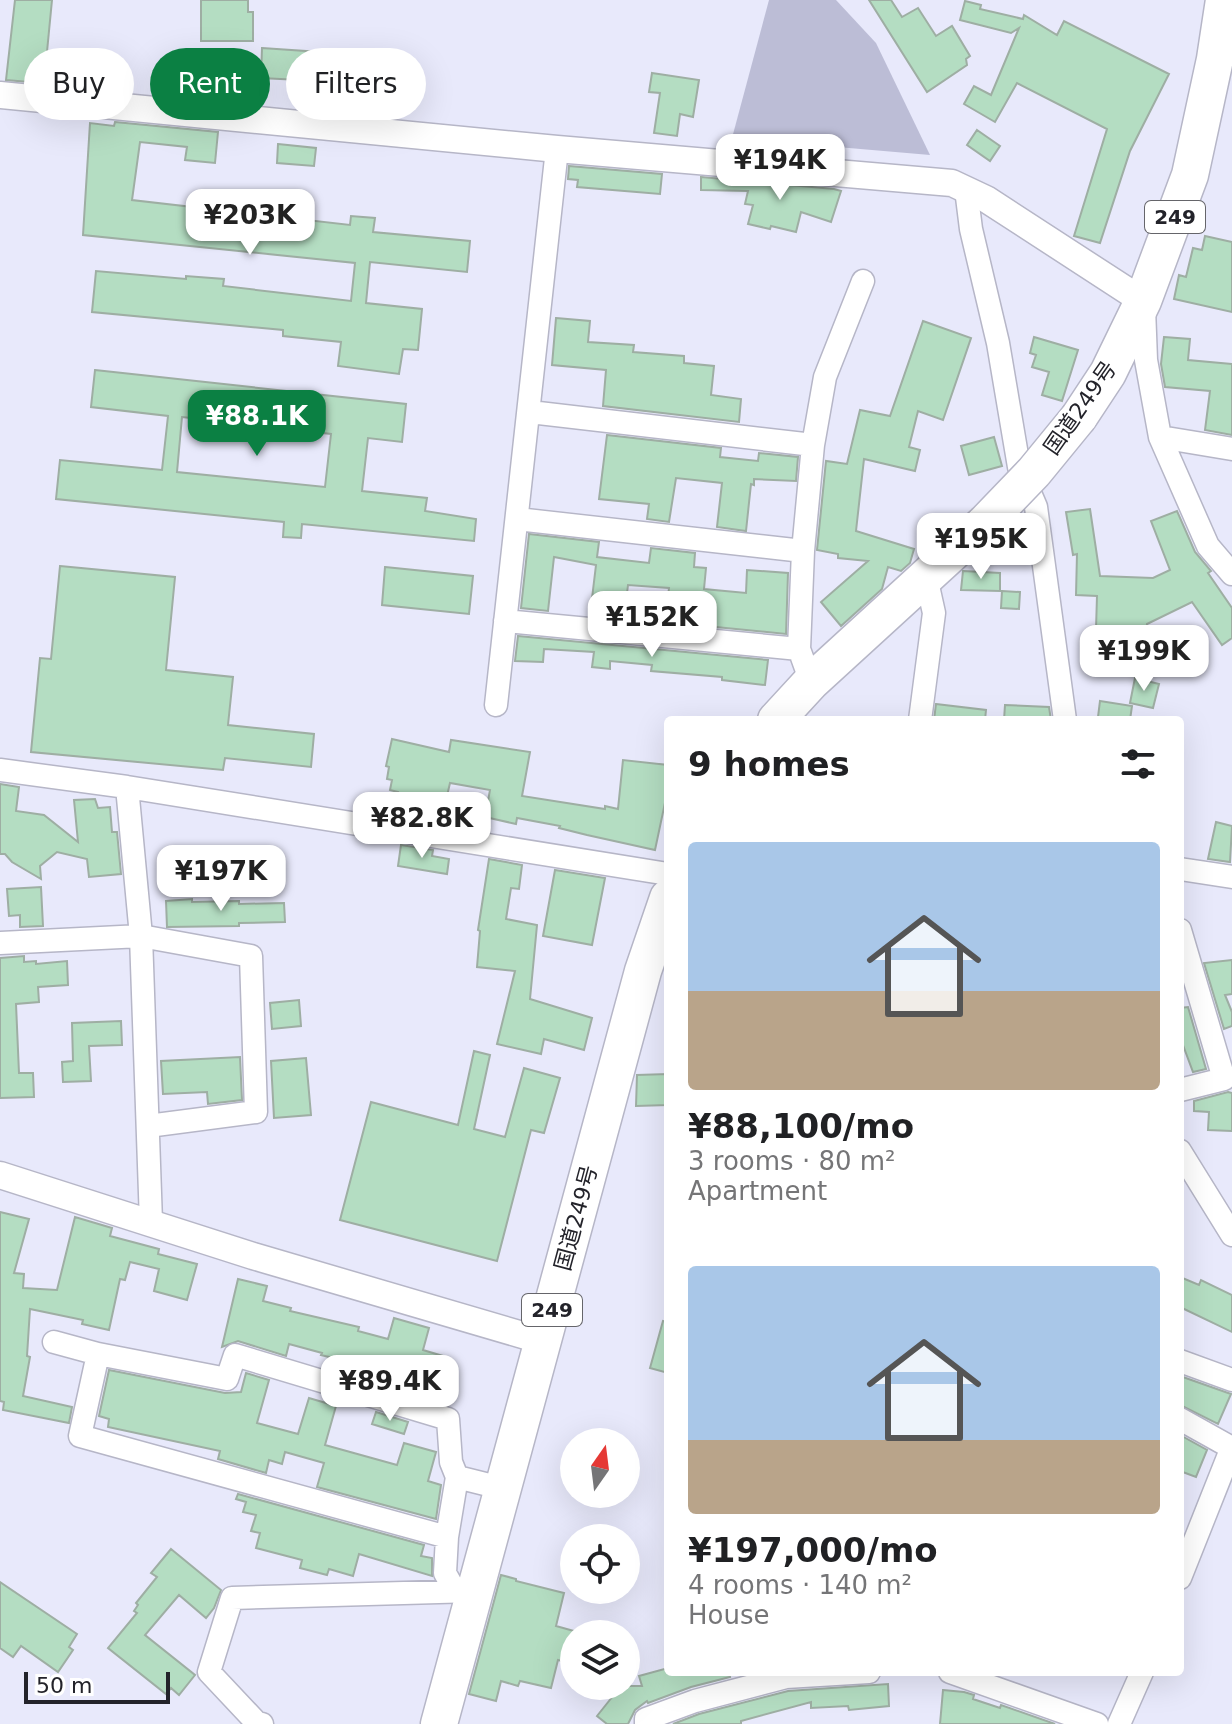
<!DOCTYPE html>
<meta charset="utf-8">
<style>
:root{--surface:#fff;--page:#f6f6f6;--text:#202124;--muted:#757577;--accent:#0b8043}
body{margin:0;font-family:"DejaVu Sans","Noto Sans JP",sans-serif;background:var(--page);color:var(--text);height:100vh;display:flex;flex-direction:column;font-size:30px;white-space:nowrap}
*{box-sizing:border-box;margin:0}
p{font-size:26px;color:var(--muted)}
.icon{flex:none;width:44px;height:44px;fill:none;stroke:currentColor;stroke-width:2;stroke-linecap:round;stroke-linejoin:round}
.map{position:relative;flex:1;overflow:hidden}
.side{position:absolute;left:664px;top:716px;width:520px;height:960px;display:flex;flex-direction:column;background:var(--surface);border-radius:8px;box-shadow:0 8px 32px #0002}
.side>*{flex:none}
.top-card{position:absolute;left:24px;top:48px;width:520px;height:72px;display:flex;gap:16px}
.needle{width:52px;rotate:14deg}
.tools{position:absolute;left:560px;top:1428px;display:grid;gap:16px}
.tools a{display:grid;place-items:center;width:80px;height:80px;border-radius:50%;background:var(--surface);box-shadow:0 8px 32px #0002;font-size:40px}
.scale{position:absolute;left:24px;bottom:20px;width:146px;box-sizing:border-box;padding-left:8px;border:4px solid #23232a;border-top:0;font-size:22px;line-height:28px;white-space:nowrap;color:#23232a;-webkit-text-stroke:6px #fff;paint-order:stroke}
.price{position:absolute;translate:-50% -68px;padding:0 18px;border-radius:16px;background:#fff;color:#222;font-size:26px;line-height:52px;filter:drop-shadow(0 2px 4px #0008)}
.price::after{content:'';position:absolute;left:50%;top:48px;width:24px;height:18px;margin-left:-12px;background:inherit;clip-path:polygon(0 0,100% 0,50% 100%)}
.price.current{background:var(--accent);color:#fff}
ul{padding:0;list-style:none}
li{display:grid;align-content:center;gap:16px;height:424px;padding:0 24px}
li span{display:grid;place-items:center;height:248px;border-radius:8px;color:#555}
li>.icon{margin-inline-start:auto}
span .icon{width:144px;height:144px;fill:#fffc;stroke-width:1}
li b{font-size:34px}
h2{display:flex;justify-content:space-between;align-items:center;height:96px;padding:0 24px;font-size:34px}
.tag{padding:0 28px;border-radius:36px;background:var(--surface);box-shadow:0 8px 32px #0002;font-size:28px;line-height:72px}
.tag.current{background:var(--accent);color:#fff}
.map>svg:first-child{display:block}
.green{fill:#bcbdd6}
.building{fill:#b4ddc2;stroke:#9eaea3;stroke-width:2;fill-rule:evenodd}
.lines{fill:none;stroke-linecap:round;stroke-linejoin:round}
.minor-casing{stroke:#b6b6c7;stroke-width:25}
.tertiary-casing{stroke:#b6b6c7;stroke-width:29}
.trunk-casing{stroke:#b6b6c7;stroke-width:39}
.minor{stroke:#fff;stroke-width:22}
.tertiary{stroke:#fff;stroke-width:26}
.trunk{stroke:#fff;stroke-width:36}
.trunk-bridge-casing{stroke:#b6b6c7;stroke-width:39;stroke-linecap:butt}
.trunk-bridge{stroke:#fff;stroke-width:36}
.labels{text-anchor:middle;dominant-baseline:central;stroke-width:7;stroke-linejoin:round;paint-order:stroke}
.shield{fill:#fff;stroke:#65656a;stroke-width:2}
.shield-label{font-size:20px;font-weight:bold;fill:#23232a}
.street-label{font-size:22px;fill:#23232a;stroke:#fff}
</style>
<div class="map">
<svg width="1232" height="1724" viewBox="0 0 1232 1724">
<rect width="100%" height="100%" fill="#e8e9fb"/>
<path class="green" d="M769 0H836L876 43 930 155 732 138Z"/>
<path class="building" d="M15 0H52L46 62H55L53 84 6 80Z
M201 0H248V12H253V41H201Z
M869 0H891L902 17 918 8 936 36 952 26 970 56 966 59 967 65 927 92Z
M965 1 981 5 980 9 1023 19 1024 15 1057 35 1064 21 1169 74 1130 151 1100 243 1074 236 1107 129 1017 83 995 122 964 104 974 86 991 95 1019 28 1011 33 960 20Z
M262 48 320 52 319 81 261 78Z
M198 73H219V100L198 98Z
M652 73 699 80 693 117 680 114 677 136 654 133 660 93 649 92Z
M115 122 218 132 215 163 185 160 187 147 140 142 132 200 350 225 351 216 375 218 373 232 470 241 467 272 370 262 366 303 422 309 418 350 403 349 399 374 338 366 341 342 283 336V330L92 312 96 271 186 279V276L224 279 223 286 351 301 355 263 83 235 90 123 114 126Z
M977 130 1000 146 990 161 967 145Z
M278 144 316 148 314 166 277 163Z
M569 166 662 174 660 194 577 187 578 180 568 179Z
M701 177 834 189 841 191 831 222 801 212 796 232 771 226 770 229 748 224 753 205 745 204 748 191 701 190Z
M1205 236 1232 242V312L1174 299 1179 275 1186 277 1193 248 1202 250Z
M556 318 590 321 588 342 634 345 633 352 684 356V363L714 366 711 395 741 399 739 422 603 406 606 370 552 365Z
M923 321 971 338 943 420 918 411 909 447 920 450 915 471 864 459 856 531 914 549 910 563 901 571 888 567 882 589 841 626 821 602 868 561 838 558V554L817 550 826 461 847 464 860 410 890 416Z
M1034 337 1078 350 1062 401 1042 395 1049 372 1032 367 1036 355 1030 353Z
M1164 337 1190 339 1188 360 1232 364V435L1205 430 1210 391 1165 387 1161 364Z
M95 370 406 404 402 442 368 438 362 491 427 498 425 511 476 519 474 541 302 524 301 538 283 537 284 522 56 499 60 460 162 470 168 416 91 407ZM182 417 331 434 325 487 177 472Z
M607 435 721 448 720 457 758 461 759 453 798 457 796 481 754 479V485L751 484 746 531 717 527 722 483 676 478 669 522 647 519 649 504 599 499Z
M994 437 1002 466 969 475 961 446Z
M1090 509 1100 576 1153 578 1170 570 1151 521 1177 511 1195 552 1211 571 1208 573 1232 608V638L1222 645 1192 602 1147 624 1144 666 1090 663 1092 629H1096L1097 596 1076 595 1077 554 1073 555 1066 512Z
M529 534 599 542 597 557 649 563 651 548 695 553 694 567 706 568 704 589 746 593 747 570 788 573 786 634 665 622 669 588 628 585 624 618 590 615 596 565 554 557 548 611 521 608Z
M60 566 175 577 166 670 233 677 228 725 314 734 311 767 225 758 223 770 31 752 40 658 51 659Z
M385 567 473 576 469 614 382 605Z
M963 571 1000 573V591L961 590Z
M1002 591 1020 592 1019 609 1001 608Z
M518 636 768 660 765 685 722 680V677L651 671 652 665 610 661V669L592 667 594 652 544 649 543 662 515 661Z
M1135 678 1159 684 1153 708 1130 703Z
M1100 701 1132 706 1130 720 1098 717Z
M936 704 986 710 985 720H934Z
M1005 705 1049 707 1051 720H1004Z
M392 739 449 752 451 740 530 752 522 796 605 809V806L618 809 623 760 668 765V798H666L655 850 587 835 559 828 560 826 517 818 516 824 485 817 490 790 450 783 444 809 427 805 424 821 406 818 407 811 395 809 398 792 390 790 392 780 387 779 389 767 386 766Z
M0 784 19 787 16 811 44 815 78 842 74 800 95 799 98 808 110 807 112 832H117L121 874 89 877 87 859 57 852 40 866 41 879 12 862 5 854H0Z
M1216 822 1232 826 1230 862 1208 859Z
M401 845 433 850 432 856 449 859 447 874 398 866Z
M489 859 522 865 519 889 511 888 506 919 537 925 530 999 592 1018 584 1050 544 1039 541 1054 497 1044 515 971 477 967 480 931 478 930Z
M555 870 605 878 592 945 543 936Z
M41 887 43 926 20 927V915L9 916 7 889Z
M192 899V902L239 901V904L284 903 285 922 239 923V926L167 927 166 901Z
M24 956V962L36 961V964L67 961 68 985 38 987 39 1002 16 1004 19 1073H33L34 1097 0 1098V958Z
M1232 960V994L1225 995 1232 1012V1026L1224 1029 1204 963Z
M299 1000 301 1026 272 1029 270 1003Z
M1188 1007 1206 1069 1193 1072 1180 1037V1008Z
M121 1021 122 1045 89 1046 91 1081 63 1082 62 1062 73 1061 72 1023Z
M474 1051 490 1055 474 1129 505 1137 524 1068 560 1078 544 1133 531 1130 497 1261 340 1220 371 1102 458 1125Z
M240 1057 242 1100 208 1104 207 1092 163 1094 161 1061Z
M306 1058 311 1115 274 1118 271 1061Z
M668 1074V1105L636 1106 637 1075Z
M1228 1092 1232 1093V1131L1208 1130 1209 1112 1194 1111V1101Z
M0 1212 29 1219 14 1273 24 1274 23 1288 57 1290 75 1217 112 1228 110 1236 159 1249 158 1254 197 1264 187 1300 154 1291 159 1269 130 1262 125 1280 120 1279 109 1330 82 1324 83 1320 30 1309 27 1356 30 1357 23 1396 72 1407 69 1423 3 1410 4 1402 0 1401Z
M1180 1277 1199 1285 1201 1280 1232 1295V1332L1180 1307Z
M238 1279 267 1286 263 1301 291 1308 290 1311 359 1327 358 1331 388 1339 394 1318 429 1328 423 1350 443 1356 432 1397 406 1390 412 1367 383 1359 377 1380 327 1363 329 1357 321 1355 322 1353 289 1344 286 1356 238 1341 222 1347Z
M663 1321 668 1322V1373L650 1368Z
M109 1370 225 1393 241 1392 246 1373 269 1380 257 1423 298 1434 309 1398 336 1406 325 1445 397 1465 404 1443 436 1452 428 1481 441 1485 436 1519 317 1487 324 1463 285 1452 282 1464 269 1460 266 1473 218 1459 220 1451 108 1427 109 1419 99 1416Z
M1180 1376 1231 1394 1218 1424 1180 1405Z
M376 1412 408 1422 404 1434 372 1424Z
M1180 1435 1207 1450 1196 1477 1180 1471Z
M238 1494 424 1545 421 1556 432 1558V1576L359 1554 353 1576 329 1569 327 1575 300 1568 302 1560 256 1548 260 1533 251 1531 256 1515 243 1512 246 1502 236 1499Z
M171 1549 221 1590 214 1608 206 1618 179 1595 145 1635 195 1675 179 1695 171 1688 166 1694 108 1648 137 1613 134 1611 138 1605 136 1603 157 1577 151 1573Z
M501 1575 516 1579V1581L564 1593 556 1626 574 1631V1649L571 1663 558 1660 551 1688 520 1681 518 1686 501 1681 496 1701 469 1694Z
M0 1582 77 1634 69 1647 73 1650 58 1672 21 1646 13 1657 0 1648Z
M668 1668V1672H729L730 1677 691 1687 648 1703 647 1701 635 1710 628 1724H607L597 1716 621 1686H642L639 1676Z
M888 1684 889 1706 849 1710 848 1706 811 1708V1702L741 1721V1724H673L699 1714 788 1691Z
M943 1690 964 1692 974 1695 973 1699 1000 1708 1001 1705 1055 1724H940Z"/>
<g class="lines">
<g class="minor-casing">
<path id="minor" d="M966 189 971 229 998 343 1019 467 1036 507 1065 720
M1144 308 1146 360 1160 437 1208 546 1232 574
M530 412 813 445 803 551 799 649 811 682
M1160 437 1232 449
M813 445 825 377 863 281
M517 519 803 551
M505 621 799 649
M496 705 557 149
M920 720 934 613 926 577
M0 770 127 787 668 874
M127 787 141 936 151 1222
M1180 869 1232 877
M1180 930 1224 1079 1180 1090
M0 943 141 936 251 956 256 1112 148 1126
M1180 1151 1232 1235
M54 1342 98 1354
M98 1354 227 1379 235 1355 448 1419 451 1462 457 1477 447 1537 80 1436Z
M1180 1361 1232 1380
M1180 1419 1232 1448
M457 1477 501 1488
M447 1537 445 1573 455 1591
M1180 1578 1232 1447
M950 1672 1097 1724
M262 1724 257 1723 209 1672 232 1598 474 1591
M646 1724V1719L695 1701 786 1677 869 1672
M1119 1724 1142 1672"/>
</g>
<g class="tertiary-casing">
<path id="tertiary" d="M0 95 557 149 952 183 986 199 1143 301
M0 1175 253 1256 543 1341"/>
</g>
<g class="trunk-casing">
<path id="trunk" d="M1079 417 1108 373 1143 301 1190 175 1215 59 1224 0
M776 720 811 682 985 523
M439 1724 643 971 668 898"/>
</g>
<use href="#minor" class="minor"/>
<use href="#tertiary" class="tertiary"/>
<use href="#trunk" class="trunk"/>
<g class="trunk-bridge-casing">
<path id="trunk-bridge" d="M985 523 1034 472 1079 417"/>
</g>
<use href="#trunk-bridge" class="trunk-bridge"/>
</g>
<g class="labels">
<g class="shield">
<rect x="1145" y="201" width="60" height="32" rx="6"/>
<rect x="522" y="1294" width="60" height="32" rx="6"/>
</g>
<g class="shield-label">
<text x="1175" y="217">249</text>
<text x="552" y="1310">249</text>
</g>
<g class="street-label">
<text transform="translate(1080 408) rotate(-55)">国道249号</text>
<text transform="translate(576 1218) rotate(-75)">国道249号</text>
</g>
</g>
</svg>
<div class="tools">
<a><svg class="needle" viewBox="-14 -14 28 28"><path d="M0-13l5 13h-10z" fill="#e53935"/><path d="M0 13l5-13h-10z" fill="#757577"/></svg></a>
<a><svg class="icon" aria-label="locate" viewBox="0 0 24 24"><circle cx="12" cy="12" r="6"/><path d="M12 2v4M12 18v4M2 12h4M18 12h4"/></svg></a>
<a><svg class="icon" aria-label="layers" viewBox="0 0 24 24"><path d="M12 4l9 5-9 5-9-5zM3 14l9 5 9-5"/></svg></a>
</div>
<div class="scale">50 m</div>
<b class="price" style="left:780px;top:202px">¥194K</b>
<b class="price" style="left:250px;top:257px">¥203K</b>
<b class="price current" style="left:257px;top:458px">¥88.1K</b>
<b class="price" style="left:981px;top:581px">¥195K</b>
<b class="price" style="left:652px;top:659px">¥152K</b>
<b class="price" style="left:1144px;top:693px">¥199K</b>
<b class="price" style="left:422px;top:860px">¥82.8K</b>
<b class="price" style="left:221px;top:913px">¥197K</b>
<b class="price" style="left:390px;top:1423px">¥89.4K</b>
<div class="top-card">
<a class="tag">Buy</a>
<a class="tag current">Rent</a>
<a class="tag">Filters</a>
</div>
<section class="side">
<h2>9 homes<svg class="icon" aria-label="filters" viewBox="0 0 24 24"><path d="M4 7h16M4 17h16"/><circle cx="9" cy="7" r="2"/><circle cx="15" cy="17" r="2"/></svg></h2>
<ul>
<li><span style="background:linear-gradient(#a9c7e8 60%,#b9a48a 0)"><svg class="icon" aria-label="home" viewBox="0 0 24 24"><path d="M3 11l9-7 9 7M6 9v11h12V9"/></svg></span><div><b>¥88,100/mo</b><p>3 rooms · 80 m²</p><p>Apartment</p></div></li>
<li><span style="background:linear-gradient(#a9c7e8 70%,#b9a48a 0)"><svg class="icon" aria-label="home" viewBox="0 0 24 24"><path d="M3 11l9-7 9 7M6 9v11h12V9"/></svg></span><div><b>¥197,000/mo</b><p>4 rooms · 140 m²</p><p>House</p></div></li>
</ul>
</section>
</div>
